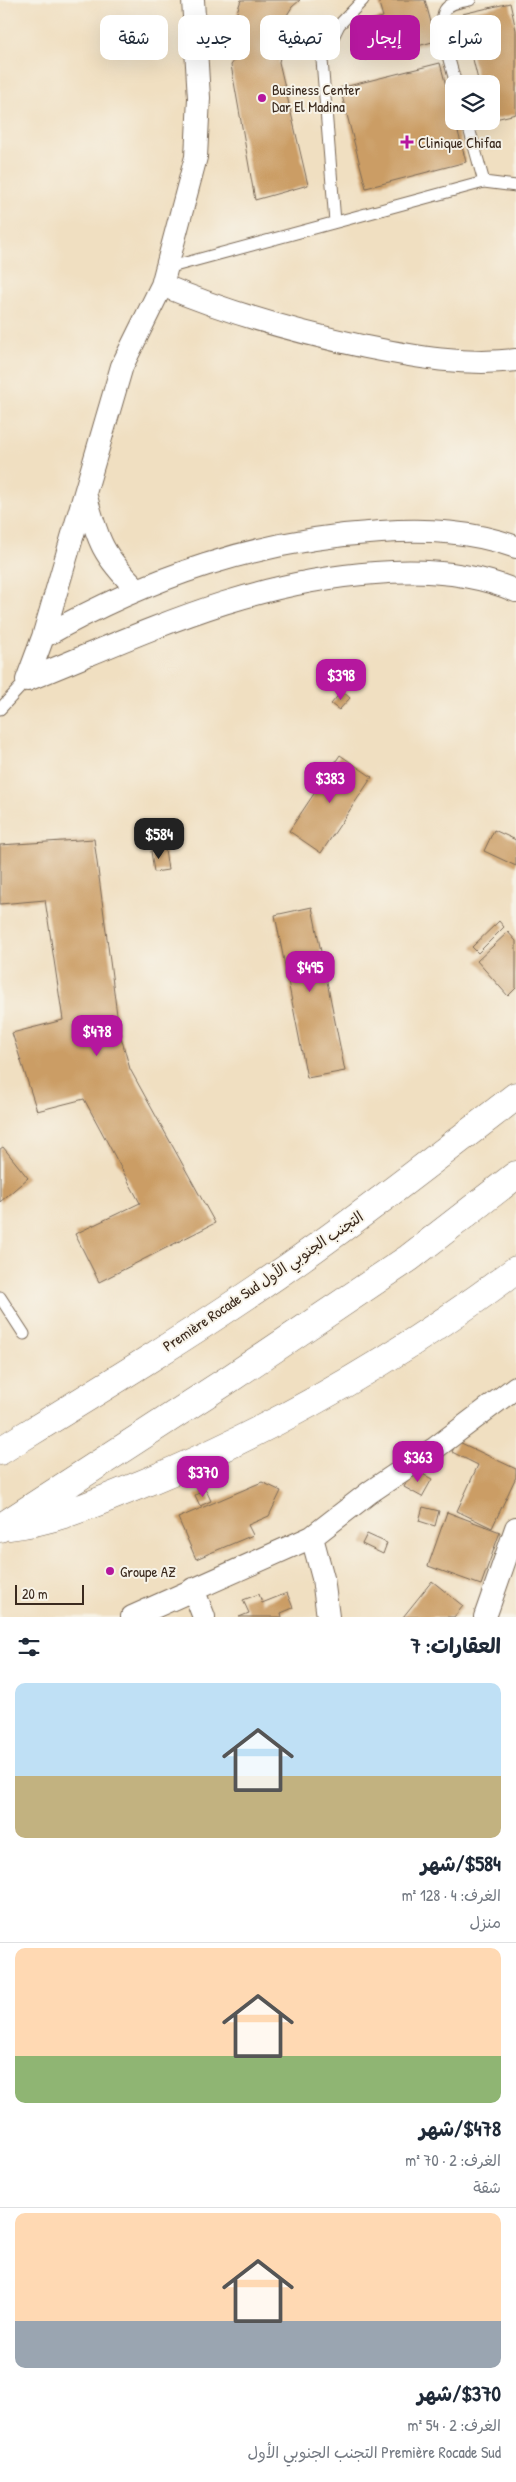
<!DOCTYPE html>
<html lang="ar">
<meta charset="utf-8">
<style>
:root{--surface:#fff;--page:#f6f6f7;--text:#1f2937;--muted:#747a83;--line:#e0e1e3;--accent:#b5179e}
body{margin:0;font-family:"Patrick Hand","Playpen Sans Arabic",sans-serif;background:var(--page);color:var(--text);direction:rtl;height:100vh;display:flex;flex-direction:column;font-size:19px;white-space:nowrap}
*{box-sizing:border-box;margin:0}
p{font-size:16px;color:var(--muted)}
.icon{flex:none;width:28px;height:28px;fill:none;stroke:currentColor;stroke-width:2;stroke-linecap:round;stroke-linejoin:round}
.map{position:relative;height:1617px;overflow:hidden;direction:ltr}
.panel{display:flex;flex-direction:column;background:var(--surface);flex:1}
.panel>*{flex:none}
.banner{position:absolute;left:15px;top:15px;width:486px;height:45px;direction:rtl;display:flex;gap:10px}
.buttons{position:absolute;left:445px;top:75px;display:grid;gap:10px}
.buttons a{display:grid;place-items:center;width:55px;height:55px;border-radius:10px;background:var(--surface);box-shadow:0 5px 20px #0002;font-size:25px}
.scale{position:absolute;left:15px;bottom:12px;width:69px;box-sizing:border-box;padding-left:5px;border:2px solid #3b2a1e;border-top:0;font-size:14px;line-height:18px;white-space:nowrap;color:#3b2a1e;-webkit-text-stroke:4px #f7f3e8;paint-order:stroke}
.price{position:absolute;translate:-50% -42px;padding:0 11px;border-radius:10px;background:var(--accent);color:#fff;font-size:16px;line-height:32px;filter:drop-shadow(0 1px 2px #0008)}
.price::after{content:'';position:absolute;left:50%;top:30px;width:15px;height:11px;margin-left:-8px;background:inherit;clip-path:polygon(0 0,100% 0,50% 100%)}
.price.active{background:#222;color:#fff}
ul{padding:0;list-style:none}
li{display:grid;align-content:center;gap:10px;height:265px;padding:0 15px}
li+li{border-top:1px solid var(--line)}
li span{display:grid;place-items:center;height:155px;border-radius:10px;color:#555}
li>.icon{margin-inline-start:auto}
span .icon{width:90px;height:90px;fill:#fffc;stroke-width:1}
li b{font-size:21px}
h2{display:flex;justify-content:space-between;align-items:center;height:60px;padding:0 15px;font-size:21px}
.chip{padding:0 18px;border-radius:10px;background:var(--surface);box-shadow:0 5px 20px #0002;font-size:18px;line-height:45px}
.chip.active{background:var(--accent);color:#fff}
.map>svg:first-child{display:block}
.building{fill:#cb9d65}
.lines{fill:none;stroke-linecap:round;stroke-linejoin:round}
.lane-casing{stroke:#7a6957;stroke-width:13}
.street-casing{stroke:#7a6957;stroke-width:24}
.highway-casing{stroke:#7a6957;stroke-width:29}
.lane{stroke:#fff;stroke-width:11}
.street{stroke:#fff;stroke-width:22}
.highway{stroke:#fff;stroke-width:28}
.poi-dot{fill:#b5179e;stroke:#f7f3e8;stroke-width:2}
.labels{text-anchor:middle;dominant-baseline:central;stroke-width:4;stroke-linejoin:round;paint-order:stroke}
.poi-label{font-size:15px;fill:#3b2a1e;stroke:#f7f3e8;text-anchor:start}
.street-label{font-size:15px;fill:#3b2a1e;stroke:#f7f3e8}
</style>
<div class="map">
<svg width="516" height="1617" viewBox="0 0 516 1617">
<rect width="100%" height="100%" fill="#f7f3e8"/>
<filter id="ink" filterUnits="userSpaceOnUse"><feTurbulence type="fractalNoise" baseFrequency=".02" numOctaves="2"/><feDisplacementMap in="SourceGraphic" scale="10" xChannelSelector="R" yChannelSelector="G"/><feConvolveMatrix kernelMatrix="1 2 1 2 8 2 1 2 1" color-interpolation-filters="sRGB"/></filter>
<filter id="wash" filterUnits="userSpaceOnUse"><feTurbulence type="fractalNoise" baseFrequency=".0096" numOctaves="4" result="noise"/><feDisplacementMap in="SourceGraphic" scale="20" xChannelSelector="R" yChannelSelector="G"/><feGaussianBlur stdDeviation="1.12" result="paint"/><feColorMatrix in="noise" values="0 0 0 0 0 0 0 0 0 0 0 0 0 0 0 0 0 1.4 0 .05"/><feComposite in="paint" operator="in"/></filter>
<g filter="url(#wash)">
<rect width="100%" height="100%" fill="#f0dfc1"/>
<g id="blocks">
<path class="building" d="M241 0H300L292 7 279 28 283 45 279 62 308 185 255 200 231 65 238 56 234 47 239 33 237 12Z
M378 0H425L436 41 366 60 356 24 383 17Z
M510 3 516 30V114L491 120V84H479L462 14Z
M440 63 466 162 366 188 340 88Z
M342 691 350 698 339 710 331 704Z
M340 755 372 777 321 853 289 831Z
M494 830 516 840V866L484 851Z
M94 839 119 1030 130 1069 215 1223 99 1282 75 1234 140 1203 84 1099 37 1111 12 1033 63 1020 45 900 0 904V845Z
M165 849 168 870 154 872 151 851Z
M312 907 345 1071 307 1078 275 915Z
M499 921 504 927 478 953 472 947Z
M508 932 516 941V988L508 996 477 961Z
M3 1147 28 1178 0 1202V1149Z
M457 1441 516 1469V1477L492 1528 457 1511 478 1465 452 1452Z
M413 1469 432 1479 422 1497 404 1487Z
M262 1482 281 1491 269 1516 248 1525 253 1535 196 1559 178 1518Z
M206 1490 211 1501 200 1506 195 1495Z
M423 1507 439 1511 435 1526 419 1521Z
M447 1512 500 1532 481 1585 428 1566Z
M367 1534 387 1543 383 1554 362 1544Z
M432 1581 463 1606 454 1617H403Z
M287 1593 293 1608 281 1613 282 1617H239L249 1613 243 1600 259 1594 262 1603Z"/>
</g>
</g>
<g filter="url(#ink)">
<use href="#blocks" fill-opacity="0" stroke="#7a6957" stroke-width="1"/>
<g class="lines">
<g class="lane-casing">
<path id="lane" d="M456 84C452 68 436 24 445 10 450 2 461 2 470 0
M467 121 484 182
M335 222 322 60 339 25 363 0
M167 268 484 182 516 186
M0 709 27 680
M0 1297 24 1334"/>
</g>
<g class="street-casing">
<path id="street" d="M162 285C228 313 296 332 366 347 416 357 465 366 516 360
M86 497C98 541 103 556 137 589
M516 547C472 531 427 529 381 532 259 539 149 577 43 637L27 680C144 633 246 582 375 573 423 569 471 572 516 591
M43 637 122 366 162 285 196 157 199 98 193 0
M312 1537 323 1578 328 1617
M193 1589 204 1617
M132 1617 312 1537 370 1492 434 1449 516 1387
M485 1617 516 1528"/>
</g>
<g class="highway-casing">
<path id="highway" d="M0 1451C93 1394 187 1337 277 1275 359 1218 437 1157 516 1096
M9 1526C57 1521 97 1502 142 1484 275 1429 400 1357 516 1270
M0 1528 228 1380 409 1258 516 1175"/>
</g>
<use href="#lane" class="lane"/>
<use href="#street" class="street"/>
<use href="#highway" class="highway"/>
</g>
</g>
<g class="poi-dot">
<circle cx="262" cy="98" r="5"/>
<path d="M404.5 134.5h5v5h5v5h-5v5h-5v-5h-5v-5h5z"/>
<circle cx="110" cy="1571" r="5"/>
</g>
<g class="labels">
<g class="poi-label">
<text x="272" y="89">Business Center<tspan x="272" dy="17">Dar El Madina</tspan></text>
<text x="418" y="142">Clinique Chifaa</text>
<text x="120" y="1571">Groupe AZ</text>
</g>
<g class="street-label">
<text transform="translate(263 1281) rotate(-34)">Première Rocade Sud التجنب الجنوبي الأول</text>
</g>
</g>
</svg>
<div class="buttons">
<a><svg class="icon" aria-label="layers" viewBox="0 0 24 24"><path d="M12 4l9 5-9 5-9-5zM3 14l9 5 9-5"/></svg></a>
</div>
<div class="scale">20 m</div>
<b class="price" style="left:341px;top:701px">$398</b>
<b class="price" style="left:330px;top:804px">$383</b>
<b class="price active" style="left:159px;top:860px">$584</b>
<b class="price" style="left:310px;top:993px">$495</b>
<b class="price" style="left:97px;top:1057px">$478</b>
<b class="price" style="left:418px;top:1483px">$363</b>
<b class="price" style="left:203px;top:1498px">$370</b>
<div class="banner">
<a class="chip">شراء</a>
<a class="chip active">إيجار</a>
<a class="chip">تصفية</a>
<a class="chip">جديد</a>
<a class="chip">شقة</a>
</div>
</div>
<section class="panel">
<h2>العقارات: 7<svg class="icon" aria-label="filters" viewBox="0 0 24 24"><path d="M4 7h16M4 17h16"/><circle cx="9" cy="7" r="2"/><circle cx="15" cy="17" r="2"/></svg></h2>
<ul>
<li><span style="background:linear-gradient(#bfe0f5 60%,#c2b280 0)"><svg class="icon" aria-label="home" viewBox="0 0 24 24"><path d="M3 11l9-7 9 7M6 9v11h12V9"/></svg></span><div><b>$584/شهر</b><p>الغرف: 4 · 128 m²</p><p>منزل</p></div></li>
<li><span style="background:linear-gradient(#ffd9b3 70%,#8fb573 0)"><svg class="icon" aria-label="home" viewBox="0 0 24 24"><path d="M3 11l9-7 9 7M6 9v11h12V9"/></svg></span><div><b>$478/شهر</b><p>الغرف: 2 · 70 m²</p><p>شقة</p></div></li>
<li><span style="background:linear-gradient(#ffd9b3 70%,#9aa5b1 0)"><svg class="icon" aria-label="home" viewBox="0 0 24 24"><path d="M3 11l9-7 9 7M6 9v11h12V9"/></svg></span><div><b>$370/شهر</b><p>الغرف: 2 · 54 m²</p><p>Première Rocade Sud التجنب الجنوبي الأول</p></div></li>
</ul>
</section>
